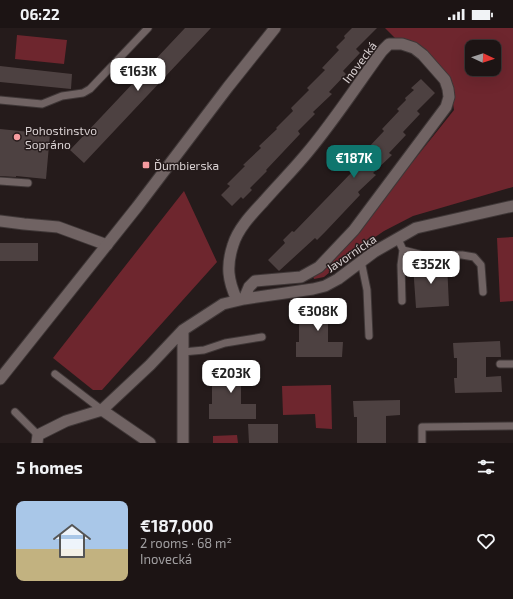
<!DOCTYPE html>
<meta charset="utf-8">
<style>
:root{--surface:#1c1414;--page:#251d1d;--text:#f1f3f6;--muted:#a09ea0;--line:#3a3334;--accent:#0f766e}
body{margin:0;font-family:"Exo 2",sans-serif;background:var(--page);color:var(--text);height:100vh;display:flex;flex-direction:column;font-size:15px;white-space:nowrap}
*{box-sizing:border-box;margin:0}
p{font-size:13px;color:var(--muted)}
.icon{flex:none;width:22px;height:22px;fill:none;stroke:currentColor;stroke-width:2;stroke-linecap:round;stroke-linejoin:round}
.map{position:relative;height:415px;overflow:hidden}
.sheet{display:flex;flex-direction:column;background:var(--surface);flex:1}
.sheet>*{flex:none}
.needle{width:26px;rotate:94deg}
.fabs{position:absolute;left:465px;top:12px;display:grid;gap:8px}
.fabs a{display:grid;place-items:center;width:36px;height:36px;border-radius:8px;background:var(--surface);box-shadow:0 4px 16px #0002,0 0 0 1px var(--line);font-size:20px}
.price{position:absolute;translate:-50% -34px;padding:0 9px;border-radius:8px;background:#fff;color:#222;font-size:13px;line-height:26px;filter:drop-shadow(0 1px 2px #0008)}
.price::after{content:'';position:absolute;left:50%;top:24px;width:12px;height:9px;margin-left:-6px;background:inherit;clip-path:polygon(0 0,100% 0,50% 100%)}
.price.on{background:var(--accent);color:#fff}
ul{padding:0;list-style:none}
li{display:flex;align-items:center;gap:12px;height:100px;padding:0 16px}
li span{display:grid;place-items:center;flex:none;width:112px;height:80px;border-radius:8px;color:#555}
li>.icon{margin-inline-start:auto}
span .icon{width:48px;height:48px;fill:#fffc;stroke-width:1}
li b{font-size:17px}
h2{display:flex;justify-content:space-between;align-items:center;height:48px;padding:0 16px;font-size:17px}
.status{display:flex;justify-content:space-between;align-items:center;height:28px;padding:0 20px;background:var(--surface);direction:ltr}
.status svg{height:11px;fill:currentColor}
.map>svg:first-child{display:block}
.green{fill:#6e262e;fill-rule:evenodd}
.building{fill:#4d4141}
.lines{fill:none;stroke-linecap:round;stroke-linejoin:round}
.service-casing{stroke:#3f3737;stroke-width:9}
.minor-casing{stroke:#3f3737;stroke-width:13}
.tertiary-casing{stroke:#3f3737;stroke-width:13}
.service{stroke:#706363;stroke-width:7}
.minor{stroke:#706363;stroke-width:11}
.tertiary{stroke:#706363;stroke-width:11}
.poi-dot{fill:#f59b9f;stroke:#251b1b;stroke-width:1.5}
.labels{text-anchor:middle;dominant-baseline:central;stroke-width:3;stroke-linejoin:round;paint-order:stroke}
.street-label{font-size:12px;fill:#d9d1d2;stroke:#251b1b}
.poi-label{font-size:12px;fill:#d9d1d2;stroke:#251b1b;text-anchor:start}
</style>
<div class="status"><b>06:22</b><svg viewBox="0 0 49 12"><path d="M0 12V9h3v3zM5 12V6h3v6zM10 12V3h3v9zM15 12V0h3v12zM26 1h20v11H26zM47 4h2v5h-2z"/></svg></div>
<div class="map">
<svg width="513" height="415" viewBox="0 0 513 415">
<rect width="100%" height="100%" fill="#251b1b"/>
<path class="green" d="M385 0H513V159L413 188 384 203 356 222 324 249 314 251 313 248 355 206 454 82 449 51 408 13 395 10ZM472 19H494V41H472Z
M17 7 67 12 64 36 15 31Z
M184 163 217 234 102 362H93L53 330Z
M513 209V273L500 274 497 210Z
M331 357 332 401 316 400 315 386 283 387 282 358Z
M237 407 238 415H213V408Z"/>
<path class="building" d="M185 0H211L84 135 70 122Z
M352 0H377L356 21 360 25 343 43 346 46 329 64 332 66 313 84 315 86 298 103 300 106 266 142 267 143 250 160 252 162 243 171 241 169 232 178 221 167 230 158 227 156 245 138 243 137 261 120 259 118 277 101 276 100 293 83 291 80 309 62 307 60 325 42 322 40 339 22 336 19 345 10 344 8Z
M0 38 72 46 71 61 0 54Z
M421 51 435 65 417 83 420 86 403 104 406 107 389 125 392 127 373 145 376 147 358 164 360 167 326 203 317 212 315 210 279 243 268 232 285 215 283 212 292 203 294 204 353 143 351 141 369 123 367 121 384 103 382 101 399 83 397 81 406 72 405 70 414 62 411 60Z
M0 101 50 106 46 151 16 148V149L0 148Z
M0 215H38V233H0Z
M447 235 449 278 416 280 413 237Z
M296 279H343V294H328V314H343L342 329H296V314H299V294H296Z
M500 313 501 329H486V349L501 348 502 364 455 365 454 350H457V330H454L453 315Z
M209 341H256V356H241V376H256V391H209V376H212V356H209Z
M400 372V387L386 388V415H357V389H354L353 373Z
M248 396H278V415H249Z"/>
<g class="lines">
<g class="service-casing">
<path id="service" d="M0 72 42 76 62 68 83 65 90 61 148 0
M0 153 28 155
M398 211 403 222 401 237 402 273
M403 222 423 227H462L474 229 481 237 483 264
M361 233 367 262 369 308
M183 324 204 322 225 315 262 309
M500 336H513
M55 346 102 382
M15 384 38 407
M422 415V399L513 398"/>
</g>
<g class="minor-casing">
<path id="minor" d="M0 193 24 196 58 199 107 217
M237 272C228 253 226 238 233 217 238 200 253 185 264 173 278 157 293 142 307 125 334 93 357 57 382 23L389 16H402L414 20 423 27 445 52 448 61 449 69 446 79 354 202 319 239 301 249 255 253 249 259 244 271
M183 302V415
M102 382 150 415
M37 415 38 407 66 393 102 382 150 337 183 302 223 276 244 271 313 261 325 258 338 251 374 224 416 200 513 178"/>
</g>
<g class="tertiary-casing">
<path id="tertiary" d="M0 351 137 179 228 59 275 0"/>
</g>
<use href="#service" class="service"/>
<use href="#minor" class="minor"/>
<use href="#tertiary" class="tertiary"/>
</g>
<g class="poi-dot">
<circle cx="17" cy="109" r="4"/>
<rect x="142" y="133" width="8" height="8" rx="2"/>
</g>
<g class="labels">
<g class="street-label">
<text transform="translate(359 34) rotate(-53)">Inovecká</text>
<text transform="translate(351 225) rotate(-34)">Javornícka</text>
</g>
<g class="poi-label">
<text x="25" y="102">Pohostinstvo<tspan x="25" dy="14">Sopráno</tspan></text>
<text x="154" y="137">Ďumbierska</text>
</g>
</g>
</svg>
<div class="fabs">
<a><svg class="needle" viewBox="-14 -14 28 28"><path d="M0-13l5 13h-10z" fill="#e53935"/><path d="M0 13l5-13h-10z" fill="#a09ea0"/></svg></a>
</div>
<b class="price" style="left:138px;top:64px">€163K</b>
<b class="price on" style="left:354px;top:151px">€187K</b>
<b class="price" style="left:431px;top:257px">€352K</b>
<b class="price" style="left:318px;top:304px">€308K</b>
<b class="price" style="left:231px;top:366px">€203K</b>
</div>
<section class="sheet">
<h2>5 homes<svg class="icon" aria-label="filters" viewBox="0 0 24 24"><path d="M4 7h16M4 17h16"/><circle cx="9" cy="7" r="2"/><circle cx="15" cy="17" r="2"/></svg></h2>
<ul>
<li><span style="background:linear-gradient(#a9c7e8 60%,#c2b280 0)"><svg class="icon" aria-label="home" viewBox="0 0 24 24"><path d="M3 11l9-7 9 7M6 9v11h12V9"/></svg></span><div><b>€187,000</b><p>2 rooms · 68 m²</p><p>Inovecká</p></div><svg class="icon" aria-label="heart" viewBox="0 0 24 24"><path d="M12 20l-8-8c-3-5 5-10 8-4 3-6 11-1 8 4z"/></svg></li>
</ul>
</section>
